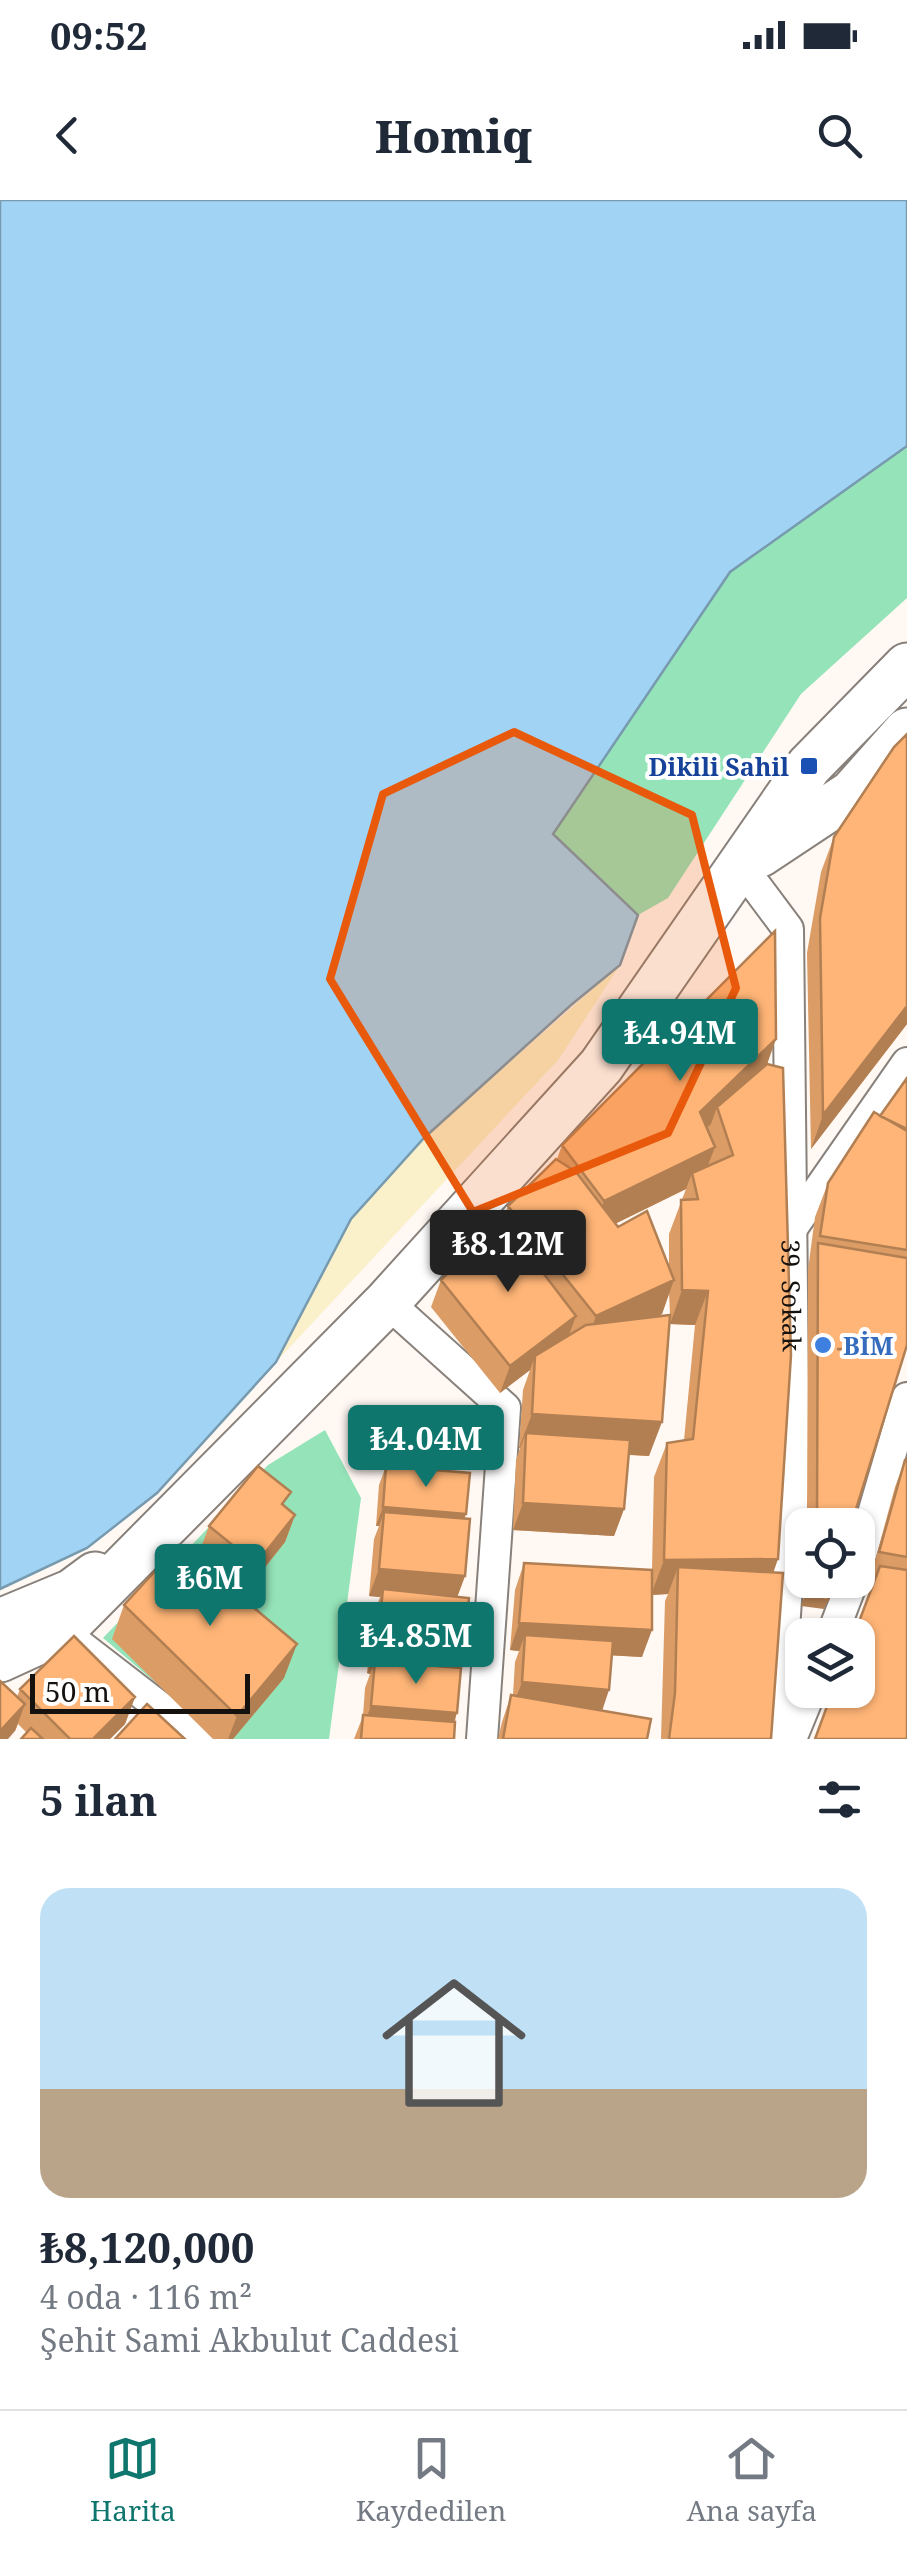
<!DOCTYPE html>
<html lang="tr">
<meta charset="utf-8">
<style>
:root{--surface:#fff;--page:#f2f2f3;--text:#1f2937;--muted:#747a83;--line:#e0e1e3;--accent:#0f766e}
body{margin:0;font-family:"Noto Serif",serif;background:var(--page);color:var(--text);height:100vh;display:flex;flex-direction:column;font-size:38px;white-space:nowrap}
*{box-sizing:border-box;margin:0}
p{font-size:32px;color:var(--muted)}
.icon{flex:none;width:55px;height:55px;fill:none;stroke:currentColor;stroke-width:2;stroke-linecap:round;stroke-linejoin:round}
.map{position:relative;height:1539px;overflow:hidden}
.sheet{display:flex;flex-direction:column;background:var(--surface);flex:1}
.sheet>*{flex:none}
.tools{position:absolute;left:785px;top:1308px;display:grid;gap:20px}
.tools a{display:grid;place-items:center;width:90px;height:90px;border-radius:20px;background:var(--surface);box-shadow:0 2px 8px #0004;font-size:50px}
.scale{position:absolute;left:30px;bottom:25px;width:220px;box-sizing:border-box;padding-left:10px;border:5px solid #14110f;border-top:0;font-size:28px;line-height:35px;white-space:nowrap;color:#14110f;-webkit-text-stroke:8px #fff;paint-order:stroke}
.price{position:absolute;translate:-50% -85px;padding:0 22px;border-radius:10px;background:var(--accent);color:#fff;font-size:32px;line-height:65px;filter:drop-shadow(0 2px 5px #0008)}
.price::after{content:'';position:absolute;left:50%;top:60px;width:30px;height:22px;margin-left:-15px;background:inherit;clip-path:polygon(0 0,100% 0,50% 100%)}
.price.selected{background:#222;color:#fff}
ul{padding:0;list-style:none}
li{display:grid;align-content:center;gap:20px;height:530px;padding:0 40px}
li+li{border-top:2px solid var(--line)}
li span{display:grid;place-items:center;height:310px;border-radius:30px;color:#555}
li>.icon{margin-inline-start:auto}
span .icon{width:180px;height:180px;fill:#fffc;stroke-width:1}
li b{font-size:42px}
h2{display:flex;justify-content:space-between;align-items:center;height:120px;padding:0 40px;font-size:42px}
.status{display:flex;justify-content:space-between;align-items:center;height:70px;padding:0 50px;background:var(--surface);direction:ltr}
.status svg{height:28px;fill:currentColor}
header{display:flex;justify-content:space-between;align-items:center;height:130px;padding:0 40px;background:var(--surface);font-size:45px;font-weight:800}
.tabs{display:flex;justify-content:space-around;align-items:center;height:140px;border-top:2px solid var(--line);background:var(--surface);font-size:28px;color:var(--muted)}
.tabs a{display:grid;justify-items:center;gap:5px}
.tabs .selected{color:var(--accent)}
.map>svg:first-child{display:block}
.green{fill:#95e4b9}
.sand{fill:#faf0ca}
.water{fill:#a1d4f4;stroke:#779aaf;stroke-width:2.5}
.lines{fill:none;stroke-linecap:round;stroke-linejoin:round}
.minor-casing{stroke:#88817b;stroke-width:34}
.secondary-casing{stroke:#88817b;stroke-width:49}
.minor{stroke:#fff;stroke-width:30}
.secondary{stroke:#fff;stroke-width:45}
.wall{fill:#db9c66;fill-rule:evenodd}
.shaded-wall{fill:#b27f53}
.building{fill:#ffb577;stroke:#b27f53;stroke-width:2.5;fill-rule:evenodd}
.marked{fill:#e8590c;fill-opacity:0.2;stroke:#e8590c;stroke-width:8;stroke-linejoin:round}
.transit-dot{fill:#1a4fb4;stroke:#fff;stroke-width:4}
.shop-dot{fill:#3f7fe0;stroke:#fff;stroke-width:4}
.labels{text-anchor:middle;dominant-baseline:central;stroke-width:8;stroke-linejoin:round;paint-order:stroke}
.transit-label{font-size:25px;font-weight:bold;fill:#164399;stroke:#fff;text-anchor:end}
.street-label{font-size:25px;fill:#14110f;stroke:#fff}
.shop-label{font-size:25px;font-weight:bold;fill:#366cbe;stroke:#fff;text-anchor:start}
</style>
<div class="status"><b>09:52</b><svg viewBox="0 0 49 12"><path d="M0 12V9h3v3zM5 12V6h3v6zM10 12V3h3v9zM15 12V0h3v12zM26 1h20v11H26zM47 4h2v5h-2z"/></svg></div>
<header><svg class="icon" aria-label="back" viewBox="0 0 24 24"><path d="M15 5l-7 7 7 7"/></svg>Homiq<svg class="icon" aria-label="search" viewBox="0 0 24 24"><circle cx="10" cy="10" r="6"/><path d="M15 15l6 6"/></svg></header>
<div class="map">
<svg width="907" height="1539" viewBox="0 0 907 1539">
<rect width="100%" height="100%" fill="#fff8f3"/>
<path class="green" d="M907 246V398L801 494 668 698 638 715 552 634 730 372Z
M325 1230 361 1298 329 1539H222L103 1438 268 1265Z"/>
<path class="sand" d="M620 765 559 859 276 1162 351 1019 424 938Z"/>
<path class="water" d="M0 0H907V246L730 372 553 634 638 715 620 765 571 805 424 938 351 1019 276 1162 157 1293 87 1348 0 1389Z"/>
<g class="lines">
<g class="minor-casing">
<g id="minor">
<path id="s1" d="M741 666 788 729 794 1276 777 1539"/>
<path d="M792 1028 907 863"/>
<path d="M387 1102 505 1208 482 1539"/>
<path d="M858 1365 907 1198"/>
<path d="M61 1431 201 1539"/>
<path d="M832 1435 853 1380"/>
<path d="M791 1539 811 1490"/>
</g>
</g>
<g class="secondary-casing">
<path id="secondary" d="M760 654 852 593 907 531
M0 1422 72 1392 95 1375
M0 1459 61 1431 387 1102 601 866 809 566 907 466"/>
</g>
<use href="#minor" class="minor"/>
<use href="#secondary" class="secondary"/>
</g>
<path class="wall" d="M907 534V824L811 949 807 753 821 672 834 637Z
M767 864 774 1372 771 1539H661L665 1401 668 1394 652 1395 642 1457 612 1455 602 1511 647 1539H498L502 1522 511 1495H513L515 1462 519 1451 510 1450 515 1390 524 1363 652 1370 654 1277 667 1243 684 1240 695 1125 670 1124 649 1256 629 1255 624 1309 614 1336 513 1330 516 1260 520 1248H519L523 1190 530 1170 500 1193 431 1107 441 1080 503 1020 508 1006 557 959 562 945ZM686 989 669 1034V1067L615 1024ZM669 1093 670 1115 657 1116 662 1114Z
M907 878V1145L851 1325H807L808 1070 815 1017 828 983 881 916Z
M905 1260H907V1539L874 1380 870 1379 895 1287Z
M386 1266 466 1314 464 1319 465 1376 457 1397 463 1455 459 1468 454 1539H354L363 1516 365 1488 370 1474 367 1473 373 1416 380 1397 369 1396 374 1339 379 1326H376L379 1285Z
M286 1308 295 1315 285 1342 246 1391 199 1353 209 1326Z
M124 1405 284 1478 233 1539H213L112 1439Z
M20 1489 135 1497 125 1524 110 1539H21L27 1533 18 1524 15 1531 17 1497Z"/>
<path class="shaded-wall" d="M907 806V824L811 949 823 915Z
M776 839 764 873 717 907 711 924 688 946 700 912Z
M715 947 702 981 692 973 686 989 592 1035 604 1001Z
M674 1080 662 1114 584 1150 596 1116Z
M682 1090 708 1091 695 1125 670 1124Z
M576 1116 566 1143 535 1156 530 1170 500 1193 510 1166Z
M532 1214 662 1222 649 1256 525 1248 526 1233 520 1248H519Z
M523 1303 624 1309 614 1336 513 1330Z
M383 1307 466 1314 459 1332 384 1312 379 1326H376Z
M295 1315 285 1342 246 1391 256 1364Z
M778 1359 766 1394 678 1367 668 1394 651 1395 664 1360Z
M379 1369 465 1376 455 1403 383 1389 380 1397 369 1396Z
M804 1397 828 1400 824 1409 801 1406Z
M519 1423 652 1430 642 1457 524 1451 525 1435 519 1451 510 1450Z
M297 1444 284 1478 233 1539H228L237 1516Z
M377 1446 463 1455 453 1482 375 1461 370 1474 367 1473Z
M522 1482 609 1490 600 1517 512 1509Z
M135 1497 125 1524 110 1539H93Z
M25 1504 15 1531 8 1539H0V1531Z
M371 1506 457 1513 448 1539 361 1533Z"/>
<path class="building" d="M907 534V806L823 915 820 718 834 637 894 547Z
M775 731 776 839 700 912 715 947 604 1001 562 945Z
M767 864 783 868 791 1155 778 1359 664 1360 667 1243 693 1239 708 1091 682 1090 681 1000 698 999 692 973 733 955 717 907Z
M907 878V929L880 916Z
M874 912 907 931V1050L820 1036 828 983Z
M556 959 576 972 618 1027 647 1011 674 1080 596 1116 508 1006Z
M502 1019 576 1116 510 1166 441 1080Z
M818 1043 907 1058V1145L851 1325H817ZM837 1149H871L874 1154Z
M670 1115 662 1222 532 1214 535 1156 586 1125Z
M526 1233 630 1240 624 1309 523 1303Z
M905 1260H907V1357L879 1352Z
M258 1266 291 1292 282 1304 295 1315 256 1364 209 1326Z
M386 1266 470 1273 466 1314 383 1307Z
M384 1312 470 1319 465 1376 379 1369Z
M179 1345 297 1444 237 1516 124 1405Z
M524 1363 652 1370V1430L519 1423Z
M880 1366 907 1370V1539H815L833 1490H858V1435H854Z
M678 1367 783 1373 771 1539H669L675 1493Z
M808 1380H833L828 1400 804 1397Z
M383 1389 469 1398 463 1455 377 1446Z
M525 1435 613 1441 609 1490 522 1482Z
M74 1436 135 1497 93 1539H70L20 1489Z
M375 1461 461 1468 457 1513 371 1506Z
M0 1481 25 1504 0 1531Z
M511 1495 651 1519 647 1539H503Z
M147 1504 185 1539H115Z
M363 1515 455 1522 454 1539H361Z
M31 1528 43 1539H21Z"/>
<path class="marked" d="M514 532 692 615 736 788 668 933 473 1012 330 779 383 594Z"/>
<rect class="transit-dot" x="799" y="556" width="20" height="20" rx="5"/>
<circle class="shop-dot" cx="823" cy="1145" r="10"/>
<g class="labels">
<g class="transit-label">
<text x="789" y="566">Dikili Sahil</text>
</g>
<g class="street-label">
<text stroke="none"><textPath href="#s1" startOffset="445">39. Sokak</textPath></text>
</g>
<g class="shop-label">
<text x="843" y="1145">BİM</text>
</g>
</g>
</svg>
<div class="tools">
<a><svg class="icon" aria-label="locate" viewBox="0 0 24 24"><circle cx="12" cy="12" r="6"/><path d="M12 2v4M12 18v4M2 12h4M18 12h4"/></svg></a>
<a><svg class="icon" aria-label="layers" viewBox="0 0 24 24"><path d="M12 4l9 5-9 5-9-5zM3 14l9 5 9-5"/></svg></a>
</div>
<div class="scale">50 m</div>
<b class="price" style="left:680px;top:884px">₺4.94M</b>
<b class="price selected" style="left:508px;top:1095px">₺8.12M</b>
<b class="price" style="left:426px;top:1290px">₺4.04M</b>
<b class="price" style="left:210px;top:1429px">₺6M</b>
<b class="price" style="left:416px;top:1487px">₺4.85M</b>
</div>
<section class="sheet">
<h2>5 ilan<svg class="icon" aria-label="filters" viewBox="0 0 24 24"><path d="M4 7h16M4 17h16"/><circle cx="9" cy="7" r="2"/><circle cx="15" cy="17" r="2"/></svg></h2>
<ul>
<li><span style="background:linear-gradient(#bfe0f5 65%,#b9a48a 0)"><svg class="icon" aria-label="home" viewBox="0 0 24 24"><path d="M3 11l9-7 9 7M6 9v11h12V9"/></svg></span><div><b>₺8,120,000</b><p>4 oda · 116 m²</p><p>Şehit Sami Akbulut Caddesi</p></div></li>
</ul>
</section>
<nav class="tabs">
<a class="selected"><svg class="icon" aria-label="map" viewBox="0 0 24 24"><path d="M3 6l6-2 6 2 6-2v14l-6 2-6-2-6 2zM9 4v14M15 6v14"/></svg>Harita</a>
<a><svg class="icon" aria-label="saved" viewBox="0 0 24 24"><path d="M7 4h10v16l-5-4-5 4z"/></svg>Kaydedilen</a>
<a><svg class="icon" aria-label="home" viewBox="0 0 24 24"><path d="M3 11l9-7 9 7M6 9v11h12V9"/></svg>Ana sayfa</a>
</nav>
